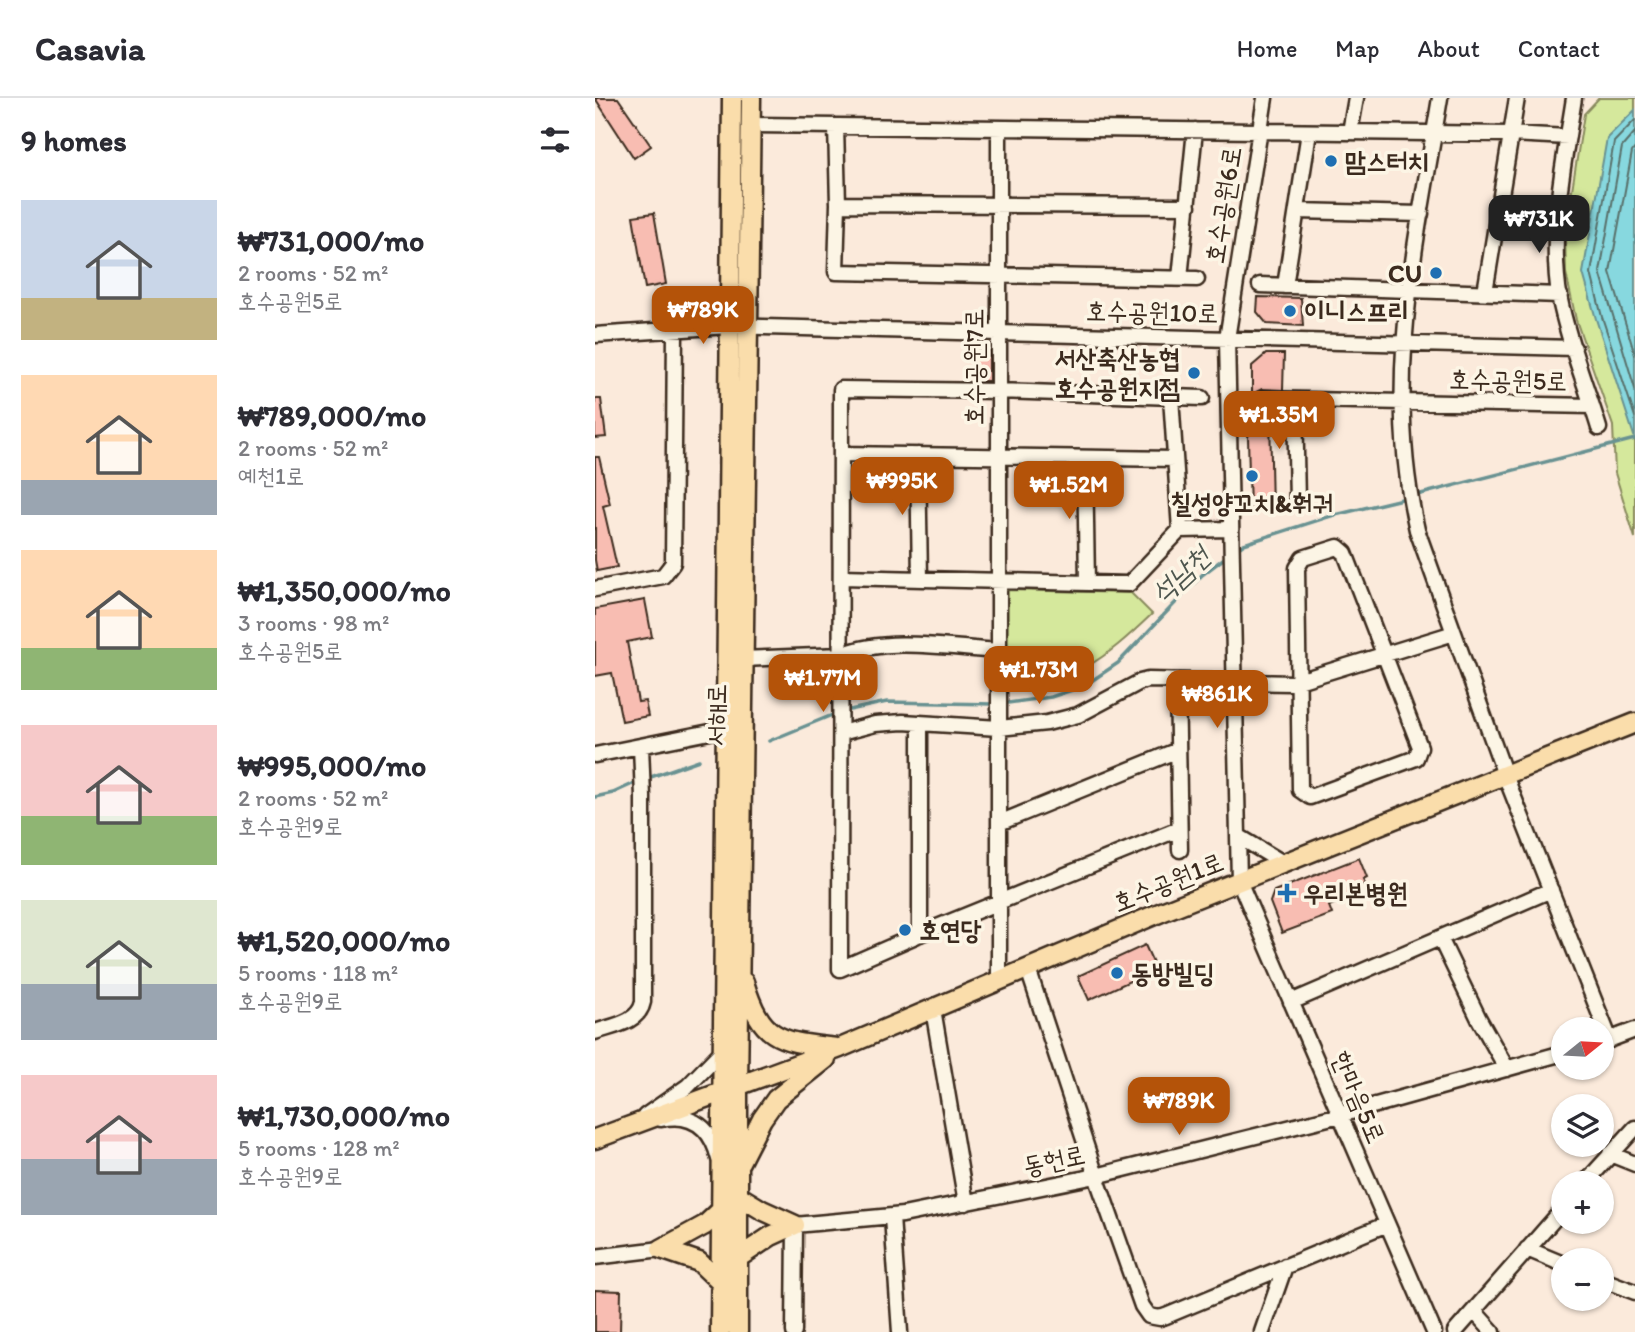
<!DOCTYPE html>
<meta charset="utf-8">
<style>
:root{--surface:#fff;--page:#f7f7f7;--text:#2b2b33;--muted:#7c7c81;--line:#e1e1e2;--accent:#b45309}
body{margin:0;font-family:Itim,"Poor Story",sans-serif;background:var(--page);color:var(--text);height:100vh;display:flex;flex-direction:column;font-size:26px;white-space:nowrap}
*{box-sizing:border-box;margin:0}
p{font-size:23px;color:var(--muted)}
.icon{flex:none;width:38px;height:38px;fill:none;stroke:currentColor;stroke-width:2;stroke-linecap:round;stroke-linejoin:round}
.map{position:relative;flex:1;overflow:hidden}
.sheet{display:flex;flex-direction:column;background:var(--surface);width:595px}
.sheet>*{flex:none}
.needle{width:46px;rotate:72deg}
.fabs{position:absolute;left:956px;top:919px;display:grid;gap:14px}
.fabs a{display:grid;place-items:center;width:63px;height:63px;border-radius:50%;background:var(--surface);box-shadow:0 2px 5px #0004;font-size:35px}
.price{position:absolute;translate:-50% -60px;padding:0 16px;border-radius:14px;background:var(--accent);color:#fff;font-size:23px;line-height:46px;filter:drop-shadow(0 2px 4px #0008)}
.price::after{content:'';position:absolute;left:50%;top:42px;width:21px;height:16px;margin-left:-10px;background:inherit;clip-path:polygon(0 0,100% 0,50% 100%)}
.price.current{background:#222;color:#fff}
ul{padding:0;list-style:none}
li{display:flex;align-items:center;gap:21px;height:175px;padding:0 21px}
li span{display:grid;place-items:center;flex:none;width:196px;height:140px;border-radius:0px;color:#555}
li>.icon{margin-inline-start:auto}
span .icon{width:84px;height:84px;fill:#fffc;stroke-width:1}
li b{font-size:30px}
h2{display:flex;justify-content:space-between;align-items:center;height:84px;padding:0 21px;font-size:30px}
header{display:flex;align-items:center;gap:42px;box-sizing:border-box;height:98px;padding:0 35px;background:var(--surface);border-bottom:2px solid var(--line)}
header strong{font-size:33px}
nav{display:flex;gap:38px;margin-inline-start:auto;font-size:24px}
main{display:flex;flex:1;min-height:0}
.map>svg:first-child{display:block}
.green{fill:#d5e89c;stroke:#88895d;stroke-width:2}
.water{fill:#87d8df;stroke:#699292;stroke-width:2}
.lines{fill:none;stroke-linecap:round;stroke-linejoin:round}
.shore{stroke:#59706b;stroke-width:2}
.stream{stroke:#699292;stroke-width:3.5}
.building{fill:#f8bdb2;stroke:#3b2a1e;stroke-width:2}
.minor-casing{stroke:#3b2a1e;stroke-width:19}
.major-casing{stroke:#3b2a1e;stroke-width:23}
.minor{stroke:#fcf5e5;stroke-width:14}
.major{stroke:#faddab;stroke-width:18}
.poi-dot{fill:#1f6fb2;stroke:#fcf5e5;stroke-width:2.5}
.labels{text-anchor:middle;dominant-baseline:central;stroke-width:7;stroke-linejoin:round;paint-order:stroke}
.poi-label{font-size:26px;font-weight:bold;fill:#3b2a1e;stroke:#fcf5e5;text-anchor:start}
.street-label{font-size:26px;fill:#3b2a1e;stroke:#fcf5e5}
.water-label{font-size:28px;font-style:italic;fill:#4e564e;stroke:#fcf5e5}
</style>
<header>
<strong>Casavia</strong>
<nav><a>Home</a><a>Map</a><a>About</a><a>Contact</a></nav>
</header>
<main>
<section class="sheet">
<h2>9 homes<svg class="icon" aria-label="filters" viewBox="0 0 24 24"><path d="M4 7h16M4 17h16"/><circle cx="9" cy="7" r="2"/><circle cx="15" cy="17" r="2"/></svg></h2>
<ul>
<li><span style="background:linear-gradient(#c9d6e8 70%,#c2b280 0)"><svg class="icon" aria-label="home" viewBox="0 0 24 24"><path d="M3 11l9-7 9 7M6 9v11h12V9"/></svg></span><div><b>₩731,000/mo</b><p>2 rooms · 52 m²</p><p>호수공원5로</p></div></li>
<li><span style="background:linear-gradient(#ffd9b3 75%,#9aa5b1 0)"><svg class="icon" aria-label="home" viewBox="0 0 24 24"><path d="M3 11l9-7 9 7M6 9v11h12V9"/></svg></span><div><b>₩789,000/mo</b><p>2 rooms · 52 m²</p><p>예천1로</p></div></li>
<li><span style="background:linear-gradient(#ffd9b3 70%,#8fb573 0)"><svg class="icon" aria-label="home" viewBox="0 0 24 24"><path d="M3 11l9-7 9 7M6 9v11h12V9"/></svg></span><div><b>₩1,350,000/mo</b><p>3 rooms · 98 m²</p><p>호수공원5로</p></div></li>
<li><span style="background:linear-gradient(#f6c9c9 65%,#8fb573 0)"><svg class="icon" aria-label="home" viewBox="0 0 24 24"><path d="M3 11l9-7 9 7M6 9v11h12V9"/></svg></span><div><b>₩995,000/mo</b><p>2 rooms · 52 m²</p><p>호수공원9로</p></div></li>
<li><span style="background:linear-gradient(#dfe7d0 60%,#9aa5b1 0)"><svg class="icon" aria-label="home" viewBox="0 0 24 24"><path d="M3 11l9-7 9 7M6 9v11h12V9"/></svg></span><div><b>₩1,520,000/mo</b><p>5 rooms · 118 m²</p><p>호수공원9로</p></div></li>
<li><span style="background:linear-gradient(#f6c9c9 60%,#9aa5b1 0)"><svg class="icon" aria-label="home" viewBox="0 0 24 24"><path d="M3 11l9-7 9 7M6 9v11h12V9"/></svg></span><div><b>₩1,730,000/mo</b><p>5 rooms · 128 m²</p><p>호수공원9로</p></div></li>
</ul>
</section>
<div class="map">
<svg width="1040" height="1234" viewBox="0 0 1040 1234">
<rect width="100%" height="100%" fill="#fbeadb"/>
<filter id="ink" filterUnits="userSpaceOnUse"><feTurbulence type="fractalNoise" baseFrequency=".0143" numOctaves="2"/><feDisplacementMap in="SourceGraphic" scale="14" xChannelSelector="R" yChannelSelector="G"/><feConvolveMatrix kernelMatrix="1 2 1 2 8 2 1 2 1" color-interpolation-filters="sRGB"/></filter>
<g filter="url(#ink)">
<path class="green" d="M1004 0H1040V440L1020 375 1018 328 981 222 971 175 970 136 989 16Z
M412 492 536 495 557 516C509 562 480 585 411 591Z"/>
<path class="water" d="M1040 12V341L1001 221 988 175 1012 40Z"/>
<g class="lines">
<path class="shore" d="M1040 22 1019 44 996 175 1007 219 1040 319
M1040 34 1027 49 1005 174 1040 291
M1040 50 1037 54 1015 174 1040 257"/>
<path class="stream" d="M818 398 1040 341
M641 452 649 446 736 418 811 400
M406 606 456 599 489 588 523 565 607 477 632 458
M250 613 292 604 399 606
M174 643 242 615
M53 680 104 662
M0 699 18 695 42 684"/>
</g>
<path class="building" d="M0 0H23L56 48 39 60Z
M59 115 71 186 50 190 38 118Z
M663 199 706 200 708 228 672 226 662 214Z
M378 253H394V283H378Z
M671 256H689L688 292 667 291 657 296V268Z
M0 301H6L11 339 0 340Z
M675 315 677 412 655 413 653 339 661 316Z
M0 359H4L15 406 8 408 22 469 2 473 0 462Z
M50 502 57 539 32 544 43 604 50 603 53 618 27 623 17 575 0 578V511Z
M764 760 772 780 768 782 770 786 757 791 760 797 734 808 737 816 687 835 675 804 679 793Z
M550 847 561 871 494 902 483 878Z
M0 1192 26 1193 25 1234H0Z"/>
<g class="lines">
<g class="minor-casing">
<path id="minor" d="M670 0 632 241 644 783 839 1234
M845 0C821 145 788 286 822 432L910 677 1015 942
M979 0C969 66 953 135 965 202 973 243 992 290 1004 330
M155 27 916 36 973 39
M241 28 243 106 241 174 602 181
M755 34 761 0
M243 106 593 108
M702 113 826 116
M585 180 600 32
M665 187 965 197
M690 188 714 34
M890 194 922 0
M0 237 133 228 979 250
M576 299 585 432
M667 301 997 308
M700 302 702 405
M246 356 580 361
M323 357 325 481
M490 360 492 485
M743 449 750 455 825 649 821 660 715 699 705 692 702 470 708 460Z
M246 479 534 486 585 432 636 431
M0 491 68 478 78 465 80 232
M148 561 246 557C293 538 354 550 404 553
M582 583 585 752
M325 625V836
M246 635 280 626 308 624 404 630 452 625 483 617 545 584 553 582 697 585 859 535
M0 657 130 631
M404 725 583 652
M584 731 325 836 245 871 246 291 404 293 607 300
M643 738 688 765
M845 840 884 921 912 971
M433 871 501 1078 547 1208 554 1218 565 1220 571 1218 792 1126
M404 884V30
M696 904 956 792
M338 911 371 1105
M0 934C17 928 44 925 48 904V699L46 648
M1008 944 1040 932
M50 1018 93 988 127 953
M66 1021C98 1014 117 1031 124 1061
M1015 1056 1040 1066
M990 1085 1040 1030
M297 1119 305 1234
M932 1151 968 1166
M0 1159 66 1151
M1006 1181 1040 1194
M879 1213 898 1234
M199 1234 200 1127 308 1117 501 1078 745 1017 968 955
M667 1234 690 1168
M860 1234 968 1111"/>
</g>
<g class="major-casing">
<path id="major" d="M149 884C167 944 185 943 241 950
M0 1041 245 950 569 813 1040 625
M145 1064 167 1021 181 1001 231 961
M144 1098 167 1112 200 1127
M66 1151 110 1127 125 1113
M66 1151 104 1164 125 1184
M143 1160 176 1138 200 1127
M125 1234 137 0
M143 1234V987L156 0"/>
</g>
<use href="#minor" class="minor"/>
<use href="#major" class="major"/>
</g>
</g>
<g class="poi-dot">
<circle cx="736" cy="63" r="7"/>
<circle cx="841" cy="175" r="7"/>
<circle cx="695" cy="213" r="7"/>
<circle cx="599" cy="275" r="7"/>
<circle cx="657" cy="378" r="7"/>
<path d="M688.5 784.5h7v7h7v7h-7v7h-7v-7h-7v-7h7z"/>
<circle cx="310" cy="832" r="7"/>
<circle cx="522" cy="875" r="7"/>
</g>
<g class="labels">
<g class="poi-label">
<text x="750" y="63">맘스터치</text>
<text x="827" y="175" text-anchor="end">CU</text>
<text x="709" y="213">이니스프리</text>
<text x="585" y="260" text-anchor="end">서산축산농협<tspan x="585" dy="30">호수공원지점</tspan></text>
<text x="657" y="405" text-anchor="middle">칠성양꼬치&amp;훠궈</text>
<text x="708" y="795">우리본병원</text>
<text x="324" y="832">호연당</text>
<text x="536" y="875">동방빌딩</text>
</g>
<g class="street-label">
<text transform="translate(628 107) rotate(-81)">호수공원6로</text>
<text transform="translate(557 214) rotate(1)">호수공원10로</text>
<text transform="translate(379 269) rotate(-90)">호수공원7로</text>
<text transform="translate(913 282) rotate(1)">호수공원5로</text>
<text transform="translate(121 617) rotate(-89)">서해로</text>
<text transform="translate(573 784) rotate(-22)">호수공원1로</text>
<text transform="translate(764 999) rotate(67)">한마음5로</text>
<text transform="translate(459 1062) rotate(-12)">동헌로</text>
</g>
<g class="water-label">
<text transform="translate(585 476) rotate(-43)">석남천</text>
</g>
</g>
</svg>
<div class="fabs">
<a><svg class="needle" viewBox="-14 -14 28 28"><path d="M0-13l5 13h-10z" fill="#e53935"/><path d="M0 13l5-13h-10z" fill="#7c7c81"/></svg></a>
<a><svg class="icon" aria-label="layers" viewBox="0 0 24 24"><path d="M12 4l9 5-9 5-9-5zM3 14l9 5 9-5"/></svg></a>
<a>+</a>
<a>−</a>
</div>
<b class="price current" style="left:944px;top:157px">₩731K</b>
<b class="price" style="left:108px;top:248px">₩789K</b>
<b class="price" style="left:684px;top:353px">₩1.35M</b>
<b class="price" style="left:307px;top:419px">₩995K</b>
<b class="price" style="left:474px;top:423px">₩1.52M</b>
<b class="price" style="left:444px;top:608px">₩1.73M</b>
<b class="price" style="left:228px;top:616px">₩1.77M</b>
<b class="price" style="left:622px;top:632px">₩861K</b>
<b class="price" style="left:584px;top:1039px">₩789K</b>
</div>
</main>
